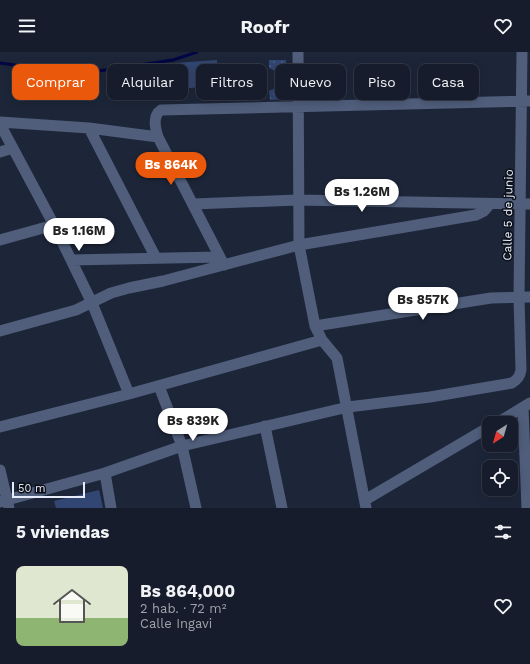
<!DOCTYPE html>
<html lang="es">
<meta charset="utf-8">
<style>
:root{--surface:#161c2b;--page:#1f2533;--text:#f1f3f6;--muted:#9ea1a9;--line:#353a47;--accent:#ea580c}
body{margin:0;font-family:"Work Sans",sans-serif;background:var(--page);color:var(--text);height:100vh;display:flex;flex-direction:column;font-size:15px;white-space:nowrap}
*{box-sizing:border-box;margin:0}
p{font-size:13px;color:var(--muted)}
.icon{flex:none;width:22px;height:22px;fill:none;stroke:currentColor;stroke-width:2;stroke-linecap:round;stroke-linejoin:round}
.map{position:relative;height:456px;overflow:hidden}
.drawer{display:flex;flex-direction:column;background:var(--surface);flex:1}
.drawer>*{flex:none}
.banner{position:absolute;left:12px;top:12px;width:506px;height:36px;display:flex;gap:8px}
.needle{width:26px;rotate:217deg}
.fabs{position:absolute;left:482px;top:364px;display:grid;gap:8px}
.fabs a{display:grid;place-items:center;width:36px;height:36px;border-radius:8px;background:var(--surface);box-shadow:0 2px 10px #0003,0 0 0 1px var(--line);font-size:20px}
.scale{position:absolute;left:12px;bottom:10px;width:73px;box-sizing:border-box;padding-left:4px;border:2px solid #e6ecf9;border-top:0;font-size:11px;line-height:14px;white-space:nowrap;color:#e6ecf9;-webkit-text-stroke:3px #0c1018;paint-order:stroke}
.price{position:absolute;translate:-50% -34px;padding:0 9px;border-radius:14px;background:#fff;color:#222;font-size:13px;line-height:26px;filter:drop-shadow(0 1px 2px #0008)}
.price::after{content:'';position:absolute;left:50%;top:24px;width:12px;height:9px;margin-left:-6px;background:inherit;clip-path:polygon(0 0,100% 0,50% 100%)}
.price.current{background:var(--accent);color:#fff}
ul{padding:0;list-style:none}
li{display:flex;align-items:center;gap:12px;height:100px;padding:0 16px}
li+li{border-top:1px solid var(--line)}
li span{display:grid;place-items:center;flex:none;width:112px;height:80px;border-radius:8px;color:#555}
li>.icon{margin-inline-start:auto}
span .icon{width:48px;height:48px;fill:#fffc;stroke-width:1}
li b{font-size:17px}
h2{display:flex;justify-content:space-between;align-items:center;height:48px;padding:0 16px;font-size:17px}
.tag{padding:0 14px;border-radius:8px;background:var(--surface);box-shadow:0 2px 10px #0003,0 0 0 1px var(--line);font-size:14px;line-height:36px}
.tag.current{background:var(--accent);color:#fff}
header{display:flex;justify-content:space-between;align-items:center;height:52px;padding:0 16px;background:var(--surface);font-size:18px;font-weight:700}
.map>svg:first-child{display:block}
.grass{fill:url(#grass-dots)}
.pitch{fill:#324673}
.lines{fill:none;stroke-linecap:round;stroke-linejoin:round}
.stream{stroke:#000544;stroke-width:3}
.minor{stroke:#505e7c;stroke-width:11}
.labels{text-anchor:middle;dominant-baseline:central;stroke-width:3;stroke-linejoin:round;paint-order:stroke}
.street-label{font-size:12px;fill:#e6ecf9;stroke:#0c1018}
</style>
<header><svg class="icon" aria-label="menu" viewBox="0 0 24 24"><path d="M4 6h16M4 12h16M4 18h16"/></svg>Roofr<svg class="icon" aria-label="heart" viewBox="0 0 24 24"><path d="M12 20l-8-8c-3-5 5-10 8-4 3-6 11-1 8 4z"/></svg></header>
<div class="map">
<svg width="530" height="456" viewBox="0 0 530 456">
<defs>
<pattern id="grass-dots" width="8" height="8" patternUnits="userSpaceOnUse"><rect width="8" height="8" fill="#324673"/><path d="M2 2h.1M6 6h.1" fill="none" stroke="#506188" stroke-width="1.8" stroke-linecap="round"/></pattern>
</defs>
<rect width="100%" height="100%" fill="#1d2639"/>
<path class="grass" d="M269 8H286L287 25 278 26 276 19 269 16Z
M278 30H287L288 47 270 48 269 39 276 36Z"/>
<path class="pitch" d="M217 8 218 34 176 37 174 11Z
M99 438 103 456H56L54 449Z"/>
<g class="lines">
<path class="stream" d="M0 11 78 22 173 8 197 0"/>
<path class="minor" d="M298 0 299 193 315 274 322 288 337 306 366 456
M0 70 89 76 158 85
M0 72 54 173 92 251 129 342
M89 76 156 206
M0 100 13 96
M194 152 297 148 530 152
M0 188 54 173
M71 208 219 205
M224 213 158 85C155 76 152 64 161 58L529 49
M315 274 491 246 530 245
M0 279 76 258 111 241 129 236 163 229 299 193 476 163 484 159 490 152
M159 334 182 394 196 456
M523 356 527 456
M497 371 530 351
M265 374 282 456
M0 375 129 342 322 288
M0 418 9 456
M105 421 111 456
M365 448 489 375
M0 450 105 421 182 394 348 355 430 345 512 331C518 327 520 324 521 318L519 245 522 0"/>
</g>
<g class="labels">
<g class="street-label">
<text transform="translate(508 163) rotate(-89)">Calle 5 de junio</text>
</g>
</g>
</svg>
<div class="fabs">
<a><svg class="needle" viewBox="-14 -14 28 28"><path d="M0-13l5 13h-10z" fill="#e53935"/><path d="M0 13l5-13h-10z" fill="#9ea1a9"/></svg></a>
<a><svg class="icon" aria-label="locate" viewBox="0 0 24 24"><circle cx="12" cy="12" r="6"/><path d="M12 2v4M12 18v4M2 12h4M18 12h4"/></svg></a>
</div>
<div class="scale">50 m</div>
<b class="price current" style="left:171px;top:134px">Bs 864K</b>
<b class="price" style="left:362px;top:161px">Bs 1.26M</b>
<b class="price" style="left:79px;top:200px">Bs 1.16M</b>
<b class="price" style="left:423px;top:269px">Bs 857K</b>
<b class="price" style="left:193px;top:390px">Bs 839K</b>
<div class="banner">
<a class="tag current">Comprar</a>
<a class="tag">Alquilar</a>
<a class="tag">Filtros</a>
<a class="tag">Nuevo</a>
<a class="tag">Piso</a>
<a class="tag">Casa</a>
</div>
</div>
<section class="drawer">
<h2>5 viviendas<svg class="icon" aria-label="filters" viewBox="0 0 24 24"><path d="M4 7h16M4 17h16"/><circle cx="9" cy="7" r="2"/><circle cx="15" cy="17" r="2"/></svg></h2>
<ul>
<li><span style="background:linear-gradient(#dfe7d0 65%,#8fb573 0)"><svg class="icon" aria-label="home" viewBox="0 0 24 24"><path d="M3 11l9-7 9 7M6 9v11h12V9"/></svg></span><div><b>Bs 864,000</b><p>2 hab. · 72 m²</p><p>Calle Ingavi</p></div><svg class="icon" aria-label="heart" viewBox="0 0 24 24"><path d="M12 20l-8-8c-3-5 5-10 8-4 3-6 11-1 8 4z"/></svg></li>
</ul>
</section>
